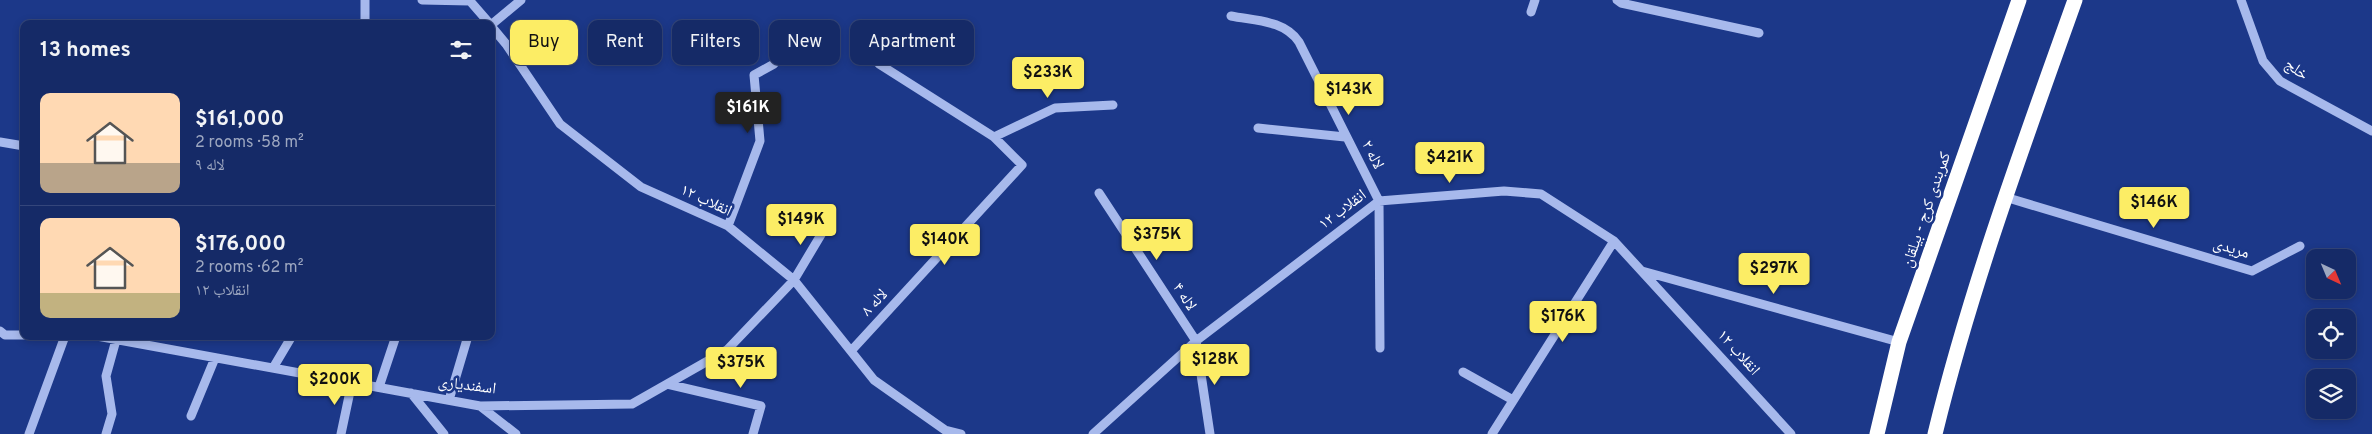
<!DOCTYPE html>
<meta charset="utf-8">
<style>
:root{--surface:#152a67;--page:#223670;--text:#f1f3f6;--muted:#9da7c0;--line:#34467b;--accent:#fced65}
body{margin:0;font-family:Overpass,"Noto Naskh Arabic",sans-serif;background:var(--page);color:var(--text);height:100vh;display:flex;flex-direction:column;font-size:19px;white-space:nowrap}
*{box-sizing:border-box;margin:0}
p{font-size:16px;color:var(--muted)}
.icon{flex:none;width:28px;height:28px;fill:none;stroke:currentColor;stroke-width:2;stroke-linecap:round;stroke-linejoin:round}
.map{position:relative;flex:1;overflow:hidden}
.details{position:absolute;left:20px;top:20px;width:475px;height:320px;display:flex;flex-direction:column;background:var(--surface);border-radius:10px;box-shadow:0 2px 8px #0003,0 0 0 1px var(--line)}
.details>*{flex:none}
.hud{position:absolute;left:510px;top:20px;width:475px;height:45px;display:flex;gap:10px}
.needle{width:32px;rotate:136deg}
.tools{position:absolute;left:2306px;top:249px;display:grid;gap:10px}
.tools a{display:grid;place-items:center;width:50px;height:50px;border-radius:10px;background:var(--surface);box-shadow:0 2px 8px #0003,0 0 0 1px var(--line);font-size:25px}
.price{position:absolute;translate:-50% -42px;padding:0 11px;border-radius:5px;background:var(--accent);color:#111;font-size:16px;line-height:32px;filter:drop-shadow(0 1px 2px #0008)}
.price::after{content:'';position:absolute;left:50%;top:30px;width:15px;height:11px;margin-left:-8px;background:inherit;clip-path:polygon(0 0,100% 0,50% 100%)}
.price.on{background:#222;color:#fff}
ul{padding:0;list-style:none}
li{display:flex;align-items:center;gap:15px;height:125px;padding:0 20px}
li+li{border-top:1px solid var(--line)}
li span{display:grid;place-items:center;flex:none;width:140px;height:100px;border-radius:10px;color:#555}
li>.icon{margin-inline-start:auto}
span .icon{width:60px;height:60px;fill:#fffc;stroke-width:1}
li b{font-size:21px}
h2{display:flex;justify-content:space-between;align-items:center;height:60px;padding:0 20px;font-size:21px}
.tag{padding:0 18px;border-radius:10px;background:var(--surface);box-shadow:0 2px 8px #0003,0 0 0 1px var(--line);font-size:18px;line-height:45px}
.tag.on{background:var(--accent);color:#111}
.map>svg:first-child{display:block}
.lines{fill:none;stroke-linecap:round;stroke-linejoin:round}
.minor{stroke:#a7b9ec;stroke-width:9}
.highway{stroke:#fff;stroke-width:15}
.labels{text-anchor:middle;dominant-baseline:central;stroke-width:5;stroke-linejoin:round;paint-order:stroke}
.street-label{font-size:16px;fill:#fff;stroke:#1c3889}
</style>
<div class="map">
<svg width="2372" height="434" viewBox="0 0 2372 434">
<rect width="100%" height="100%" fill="#1c3889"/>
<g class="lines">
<path class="minor" d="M422 0 470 1 490 24
M1617 0 1621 3 1759 33
M2241 0 2263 61 2280 81 2372 131
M1531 12 1535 0
M1231 16C1256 21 1284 20 1299 42L1379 201 1380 348
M365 24V0
M491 25 521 0
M491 26 506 44 560 124 641 187 728 226 794 280 874 380 945 430 961 434
M1258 128 1345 137
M994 137 1055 108 1113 105
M0 142 24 146
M1099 193 1196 341 1210 434
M2005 197 2252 271 2300 246
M728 226 760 141 754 75 774 64
M1642 271 1899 342
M0 331 5 335H24
M97 336 480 406 632 404 727 350 794 280 828 223
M851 351 1022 165 994 137 879 64
M273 368 292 336
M1463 372 1513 400
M667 384 761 406 753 434
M379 387 396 336
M411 393 444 434
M449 400 468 336
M480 406 516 434
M191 416 215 358
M29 434 65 336
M106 434 112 414 106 376 116 340
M341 434 352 382
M1093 434 1196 341 1379 201 1504 191 1541 194 1614 241 1791 434
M1492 434 1614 241"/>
<path class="highway" d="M1877 434 1899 342 2019 0
M1935 434C1971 286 2024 143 2075 0"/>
</g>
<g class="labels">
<g class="street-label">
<text transform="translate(2296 70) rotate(36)">خلج</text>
<text transform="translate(1372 155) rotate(63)">لاله ۲</text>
<text transform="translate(706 201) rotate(25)">انقلاب ۱۲</text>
<text transform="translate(1343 210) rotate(-37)">انقلاب ۱۲</text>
<text transform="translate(1927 210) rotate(-71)">کمربندی کرج - بیلقان</text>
<text transform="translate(2231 249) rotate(17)">مریدی</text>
<text transform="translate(1184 297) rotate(57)">لاله ۴</text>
<text transform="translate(875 303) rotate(-47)">لاله ۸</text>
<text transform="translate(1738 353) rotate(48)">انقلاب ۱۲</text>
<text transform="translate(467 386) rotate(7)">اسفندیاری</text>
</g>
</g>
</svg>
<div class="tools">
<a><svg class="needle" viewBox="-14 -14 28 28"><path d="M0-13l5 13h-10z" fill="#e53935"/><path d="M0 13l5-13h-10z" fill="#9da7c0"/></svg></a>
<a><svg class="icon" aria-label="locate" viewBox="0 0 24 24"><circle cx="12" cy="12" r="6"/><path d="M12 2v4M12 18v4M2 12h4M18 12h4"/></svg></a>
<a><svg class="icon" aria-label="layers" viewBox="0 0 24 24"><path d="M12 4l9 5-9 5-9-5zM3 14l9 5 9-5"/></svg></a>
</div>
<b class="price" style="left:1048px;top:99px">$233K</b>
<b class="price" style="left:1349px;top:116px">$143K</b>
<b class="price on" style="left:748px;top:134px">$161K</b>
<b class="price" style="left:1450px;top:184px">$421K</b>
<b class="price" style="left:2154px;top:229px">$146K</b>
<b class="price" style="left:801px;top:246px">$149K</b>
<b class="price" style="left:1157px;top:261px">$375K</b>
<b class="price" style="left:945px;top:266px">$140K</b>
<b class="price" style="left:1774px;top:295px">$297K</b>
<b class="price" style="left:1563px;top:343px">$176K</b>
<b class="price" style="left:1215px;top:386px">$128K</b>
<b class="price" style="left:741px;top:389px">$375K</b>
<b class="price" style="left:335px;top:406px">$200K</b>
<div class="hud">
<a class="tag on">Buy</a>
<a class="tag">Rent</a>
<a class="tag">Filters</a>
<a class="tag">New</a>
<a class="tag">Apartment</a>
</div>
<section class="details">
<h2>13 homes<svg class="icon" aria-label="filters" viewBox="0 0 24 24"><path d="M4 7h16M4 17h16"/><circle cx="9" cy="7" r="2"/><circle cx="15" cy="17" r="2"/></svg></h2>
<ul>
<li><span style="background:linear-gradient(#ffd9b3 70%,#b9a48a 0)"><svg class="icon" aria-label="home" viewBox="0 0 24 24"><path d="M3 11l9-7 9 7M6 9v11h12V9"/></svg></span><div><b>$161,000</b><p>2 rooms · 58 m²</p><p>لاله ۹</p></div></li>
<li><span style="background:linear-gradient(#ffd9b3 75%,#c2b280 0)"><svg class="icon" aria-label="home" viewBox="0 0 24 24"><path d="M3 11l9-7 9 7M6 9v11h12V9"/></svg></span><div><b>$176,000</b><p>2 rooms · 62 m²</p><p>انقلاب ۱۲</p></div></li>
</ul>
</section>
</div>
